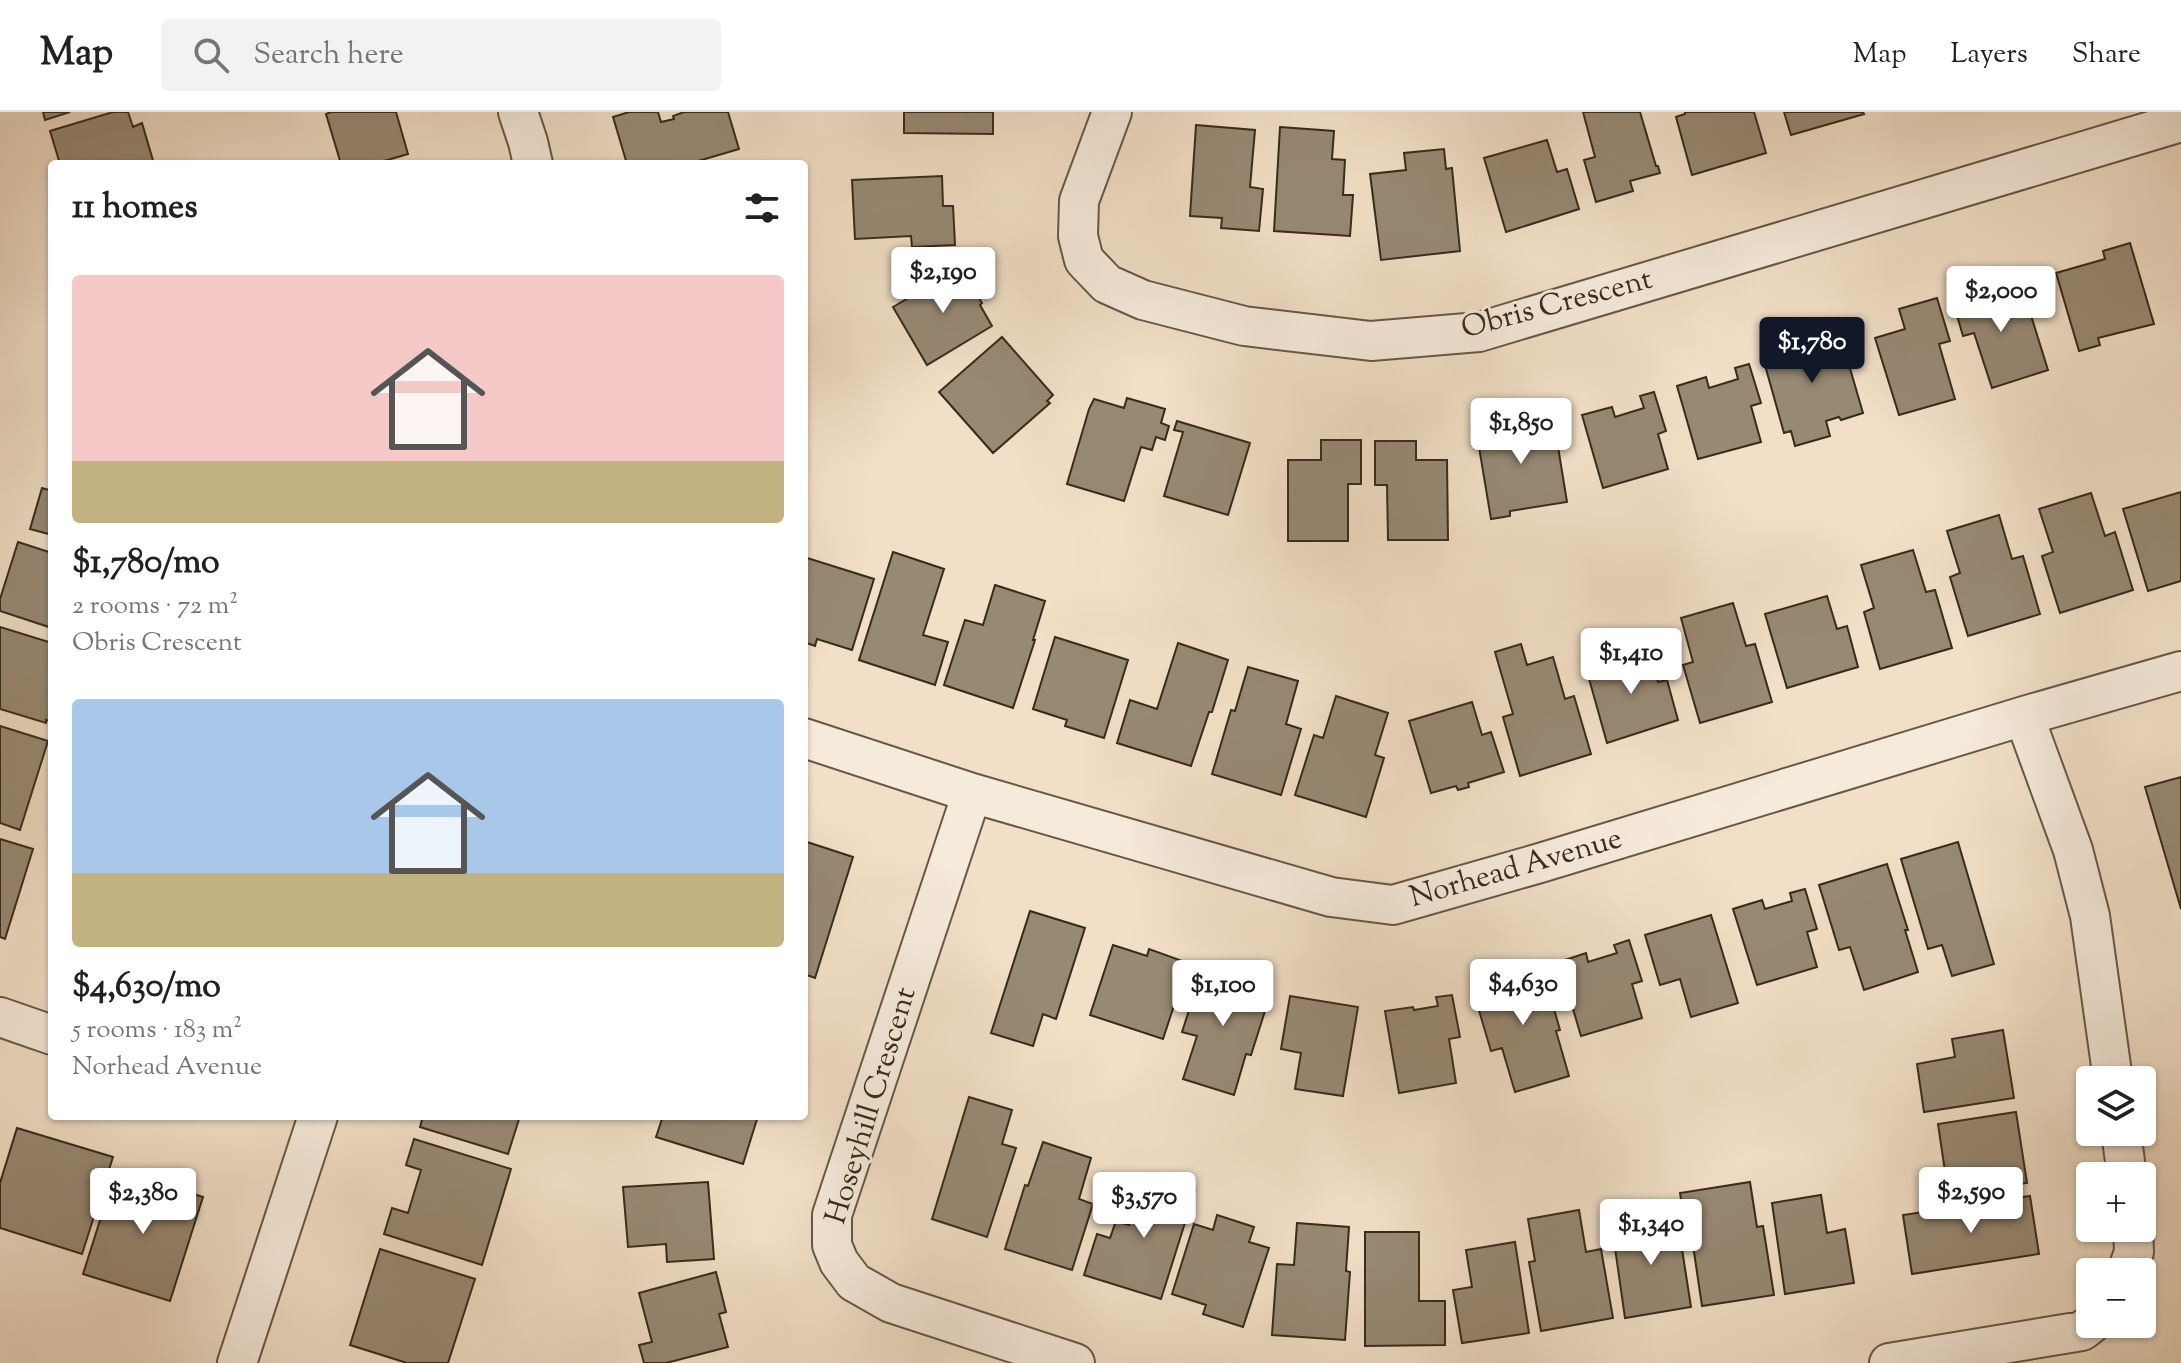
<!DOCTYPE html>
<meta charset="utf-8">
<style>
:root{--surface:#fff;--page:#f2f2f2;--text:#202124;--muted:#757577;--line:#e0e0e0;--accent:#111827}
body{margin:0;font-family:"Sorts Mill Goudy",serif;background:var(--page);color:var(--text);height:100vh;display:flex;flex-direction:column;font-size:30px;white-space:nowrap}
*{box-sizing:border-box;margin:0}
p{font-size:26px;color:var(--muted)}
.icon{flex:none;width:44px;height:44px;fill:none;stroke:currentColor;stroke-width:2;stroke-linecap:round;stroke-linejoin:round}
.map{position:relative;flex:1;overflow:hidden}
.sheet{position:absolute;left:48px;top:48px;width:760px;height:960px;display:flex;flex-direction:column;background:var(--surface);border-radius:8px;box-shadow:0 2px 6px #0004}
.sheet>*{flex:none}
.controls{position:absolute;left:2076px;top:954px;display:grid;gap:16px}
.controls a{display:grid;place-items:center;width:80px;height:80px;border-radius:8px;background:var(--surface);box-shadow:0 2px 6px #0004;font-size:40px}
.price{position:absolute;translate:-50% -68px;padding:0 18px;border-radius:8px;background:#fff;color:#222;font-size:26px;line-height:52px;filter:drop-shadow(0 2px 4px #0008)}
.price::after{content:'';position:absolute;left:50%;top:48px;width:24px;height:18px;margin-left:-12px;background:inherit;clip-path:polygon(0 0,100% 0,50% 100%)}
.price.on{background:var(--accent);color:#fff}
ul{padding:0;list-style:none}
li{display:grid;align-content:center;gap:16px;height:424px;padding:0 24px}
li span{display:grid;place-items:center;height:248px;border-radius:8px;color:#555}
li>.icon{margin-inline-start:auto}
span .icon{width:144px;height:144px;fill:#fffc;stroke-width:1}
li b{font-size:34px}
h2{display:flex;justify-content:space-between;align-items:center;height:96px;padding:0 24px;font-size:34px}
header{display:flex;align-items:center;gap:48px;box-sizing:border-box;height:112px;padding:0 40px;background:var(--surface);border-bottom:2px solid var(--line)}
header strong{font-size:38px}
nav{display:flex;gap:44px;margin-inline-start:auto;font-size:28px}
.search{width:560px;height:72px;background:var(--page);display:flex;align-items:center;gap:20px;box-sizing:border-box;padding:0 28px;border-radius:8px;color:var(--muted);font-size:30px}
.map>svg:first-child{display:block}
.building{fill:#988974;stroke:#382b1a;stroke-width:2}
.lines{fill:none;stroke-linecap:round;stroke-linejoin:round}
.minor-casing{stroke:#665845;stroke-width:42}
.minor{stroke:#f6eadb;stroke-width:38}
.labels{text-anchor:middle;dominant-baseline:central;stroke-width:6;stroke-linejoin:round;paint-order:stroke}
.street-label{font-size:30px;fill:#382b1a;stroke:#f6eadb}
</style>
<header>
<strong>Map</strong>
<div class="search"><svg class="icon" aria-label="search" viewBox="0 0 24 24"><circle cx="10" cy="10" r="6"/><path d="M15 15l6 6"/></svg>Search here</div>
<nav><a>Map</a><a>Layers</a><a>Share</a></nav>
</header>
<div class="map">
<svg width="2181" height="1251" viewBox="0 0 2181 1251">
<rect width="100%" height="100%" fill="#f1dfc7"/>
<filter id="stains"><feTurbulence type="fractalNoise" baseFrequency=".0025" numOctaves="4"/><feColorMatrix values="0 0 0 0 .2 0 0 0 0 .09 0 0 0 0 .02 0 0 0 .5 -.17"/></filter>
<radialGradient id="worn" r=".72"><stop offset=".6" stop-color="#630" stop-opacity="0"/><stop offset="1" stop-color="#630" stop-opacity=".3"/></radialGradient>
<path class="building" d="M43 0H70L45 8Z
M113 0H128L133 15 142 11 154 52H60L50 19Z
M331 0H396L408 42 374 52H341L326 2Z
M629 0H658L661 10 674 7 673 4 684 0H728L739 37 688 52H627L613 5Z
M904 0H993V22L904 21Z
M1583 0H1640L1656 54H1658L1660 61 1630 69 1633 79 1596 90 1584 48 1595 45Z
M1685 0H1754L1766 41 1692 63 1676 5 1685 2Z
M1784 0H1863L1864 2 1791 23Z
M1196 13 1255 18 1250 75 1263 77 1259 119 1221 116 1222 106 1190 104Z
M1280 15 1334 19 1332 47 1345 48 1343 83H1353L1350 124 1274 119Z
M1547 28 1557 60 1567 57 1579 97 1506 120 1484 46Z
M1444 37 1446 57 1452 56 1460 139 1381 148 1370 62 1406 58 1404 41Z
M942 64 943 94H953L955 133 912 135 911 124 855 127 852 68Z
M2130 131 2154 212 2098 226 2100 233 2079 239 2056 161 2105 147 2103 139Z
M957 149 982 191 980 193 992 214 927 253 893 195 942 166 938 160Z
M1989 171 1995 190 2024 181 2048 258 1992 276 1974 221 1963 224 1951 183Z
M1937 186 1950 229 1939 232 1955 287 1899 303 1875 226 1905 217 1899 197Z
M1835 218 1837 224 1840 222 1863 301 1841 308 1839 305 1826 309 1830 324 1795 334 1791 319 1784 321 1761 239Z
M1002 225 1053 283 1047 289 1050 291 993 341 939 280Z
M1749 252 1761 291 1751 294 1761 330 1698 347 1677 274 1706 265 1709 276 1738 267 1735 256Z
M1654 280 1666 319 1658 322 1668 357 1603 376 1582 303 1612 295 1615 305 1644 296 1640 284Z
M1127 286 1165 297 1161 311 1169 314 1165 328 1156 325 1152 338 1141 335 1124 389 1067 372 1089 297 1094 287 1124 296Z
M1553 304 1567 390 1510 399V404L1491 407 1476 317Z
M1177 309 1250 331 1228 403 1164 384 1183 320 1174 318Z
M1321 328H1361V372H1348V429H1288V348H1321Z
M1375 329H1416V348H1447L1448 428H1388L1387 373H1375Z
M52 368V423L30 417 42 376 49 378Z
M2181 380V469L2148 479 2123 397Z
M2091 381 2105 424 2115 420 2133 478 2060 501 2042 444 2053 440 2039 397Z
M1999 403 2012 447 2023 444 2040 502 1968 524 1950 465 1960 461 1947 419Z
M18 430 52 441V516L0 499V487Z
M1913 438 1926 480 1935 478 1952 536 1880 557 1864 500 1874 496 1861 453Z
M893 440 944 457 923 523 948 530 935 573 859 548Z
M804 445 874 467 852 538 817 527 815 534 804 530Z
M995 473 1045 489 1033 528H1035L1013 596 944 573 965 508 983 513Z
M1827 484 1837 517 1847 514 1858 555 1787 576 1765 502Z
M1733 491 1746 534 1755 532 1772 590 1700 611 1683 553 1693 550 1681 506Z
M0 515 52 531V610L46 608V611L0 597Z
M1055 525 1128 548 1104 626 1065 614 1067 608 1033 597Z
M1178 531 1228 548 1212 600H1209L1191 654 1117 631 1130 588 1157 597Z
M1521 532 1527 553 1553 545 1565 587 1574 584 1591 642 1520 664 1503 605 1513 602 1495 540Z
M1649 538 1658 570 1667 568 1678 608 1607 631 1586 556Z
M1248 555 1298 569 1286 612 1301 617 1281 683 1212 662 1231 598 1235 599Z
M1336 584 1388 601 1375 643 1384 646 1366 705 1295 683 1314 623 1323 626Z
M1472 590 1482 623 1491 620 1504 660 1468 671 1469 675 1458 678 1456 674 1431 681 1409 609Z
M0 614 48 629 20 718 0 711Z
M2181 665V797L2145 675Z
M0 727 33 737 5 827 0 825Z
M804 729 853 745 815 866 804 862Z
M1958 730 1994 852 1952 864 1942 833 1928 837 1901 747Z
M1887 752 1908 818H1905L1918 860 1864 878 1850 835 1839 838 1819 773Z
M1805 777 1817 817 1807 820 1817 855 1757 873 1733 797 1762 788 1765 797 1792 789 1790 781Z
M1030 799 1085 816 1056 907 1043 902 1033 934 991 921Z
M1711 803 1738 891 1691 905 1680 867 1660 873 1645 823Z
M1629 828 1642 869 1632 872 1642 906 1581 924 1559 850 1586 841 1588 850 1617 841 1614 833Z
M1113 833 1147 844 1149 837 1188 851 1163 927 1090 903Z
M1203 855 1272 877 1251 943 1246 942 1234 983 1183 967 1197 924 1182 920Z
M1542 855 1560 918 1556 919 1569 964 1515 980 1502 936 1491 939 1472 875Z
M1452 883 1460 925 1449 927 1456 971 1399 981 1385 899 1413 895 1414 898 1438 894 1436 885Z
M1290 884 1358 895 1343 984 1295 977 1301 941 1281 937Z
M2003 918 2014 986 1924 1000 1917 952 1955 945 1952 927Z
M969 985 1012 998 1002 1032 1016 1036 987 1125 932 1107Z
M2016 1000 2027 1071 1984 1077 1983 1068 1947 1073 1938 1012Z
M423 1004H520L508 1042 420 1015Z
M663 1004H758L743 1052 656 1025Z
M17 1016 113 1045 82 1142 0 1116V1071Z
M414 1027 511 1057 482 1153 384 1122 392 1096 408 1101 421 1058 406 1053Z
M1043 1030 1091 1046 1079 1087 1093 1092 1072 1158 1005 1137 1025 1073 1028 1074Z
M116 1058 203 1085 170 1189 83 1162Z
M1145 1063 1195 1079 1161 1187 1084 1163 1097 1122 1110 1126 1116 1109 1129 1113Z
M708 1070 714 1147 667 1150 666 1132 628 1135 623 1075Z
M1750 1070 1757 1115 1763 1114 1774 1183 1702 1194 1690 1113H1685L1680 1081Z
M1821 1083 1827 1121 1845 1117 1854 1171 1785 1182 1772 1091Z
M2030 1084 2039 1142 1912 1162 1903 1103Z
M1579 1098 1586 1140 1601 1137 1613 1206 1541 1219 1529 1150 1535 1149 1528 1107Z
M1217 1103 1254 1115 1249 1130 1269 1136 1243 1215 1203 1202 1206 1193 1172 1182 1194 1112 1213 1118Z
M1677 1105 1691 1195 1625 1206 1612 1115Z
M1297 1111 1349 1115 1346 1159 1350 1160 1345 1228 1272 1223 1277 1152 1294 1153Z
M1365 1120H1419V1189H1445V1233L1365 1234Z
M1515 1130 1529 1221 1462 1231 1453 1178 1472 1175 1466 1138Z
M380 1137 475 1167 448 1251H407L350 1233Z
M716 1160 726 1200 719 1202 728 1235 666 1251H644L639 1233 652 1230 639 1181Z"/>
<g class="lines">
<g class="minor-casing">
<path id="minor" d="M518 0 528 30 533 52
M1112 0 1079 89 1078 124 1084 148 1107 172 1143 188 1244 214 1371 229 1479 220 2181 10
M2024 604 2073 738 2090 804 2113 968
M804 626 972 681 1331 785 1393 793 1540 751 2024 604 2181 559
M972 681 832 1103V1133L839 1150 854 1170 891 1191 1075 1251
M0 905 52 923
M2121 1020 2127 1064
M2127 1160 2134 1140 2133 1116
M237 1251 318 1004
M1889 1251 2082 1219 2091 1212"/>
</g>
<use href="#minor" class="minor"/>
</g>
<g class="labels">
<g class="street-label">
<text transform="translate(1557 193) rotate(-15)">Obris Crescent</text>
<text transform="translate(1516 757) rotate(-16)">Norhead Avenue</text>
<text transform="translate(872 994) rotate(-73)">Hoseyhill Crescent</text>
</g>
</g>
<rect width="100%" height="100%" filter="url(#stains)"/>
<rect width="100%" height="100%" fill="url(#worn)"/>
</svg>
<div class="controls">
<a><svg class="icon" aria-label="layers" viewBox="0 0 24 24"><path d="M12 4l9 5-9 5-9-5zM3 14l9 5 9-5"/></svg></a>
<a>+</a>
<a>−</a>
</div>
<b class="price" style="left:943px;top:203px">$2,190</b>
<b class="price" style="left:2001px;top:222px">$2,000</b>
<b class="price on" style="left:1812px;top:273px">$1,780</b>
<b class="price" style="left:1521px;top:354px">$1,850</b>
<b class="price" style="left:1631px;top:584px">$1,410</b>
<b class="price" style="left:1523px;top:915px">$4,630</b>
<b class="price" style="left:1223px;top:916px">$1,100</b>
<b class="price" style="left:1971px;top:1123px">$2,590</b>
<b class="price" style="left:143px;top:1124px">$2,380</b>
<b class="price" style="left:1144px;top:1128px">$3,570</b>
<b class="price" style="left:1651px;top:1155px">$1,340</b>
<section class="sheet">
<h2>11 homes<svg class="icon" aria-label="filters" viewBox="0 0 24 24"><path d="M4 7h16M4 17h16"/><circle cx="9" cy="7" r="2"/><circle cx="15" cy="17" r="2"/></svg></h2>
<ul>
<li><span style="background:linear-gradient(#f6c9c9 75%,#c2b280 0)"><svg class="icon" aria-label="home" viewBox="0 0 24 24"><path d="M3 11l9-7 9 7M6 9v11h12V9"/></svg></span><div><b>$1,780/mo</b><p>2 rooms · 72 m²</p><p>Obris Crescent</p></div></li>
<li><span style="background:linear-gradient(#a9c7e8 70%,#c2b280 0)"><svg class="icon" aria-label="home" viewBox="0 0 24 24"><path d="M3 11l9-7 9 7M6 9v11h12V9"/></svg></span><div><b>$4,630/mo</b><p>5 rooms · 183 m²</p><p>Norhead Avenue</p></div></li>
</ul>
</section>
</div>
